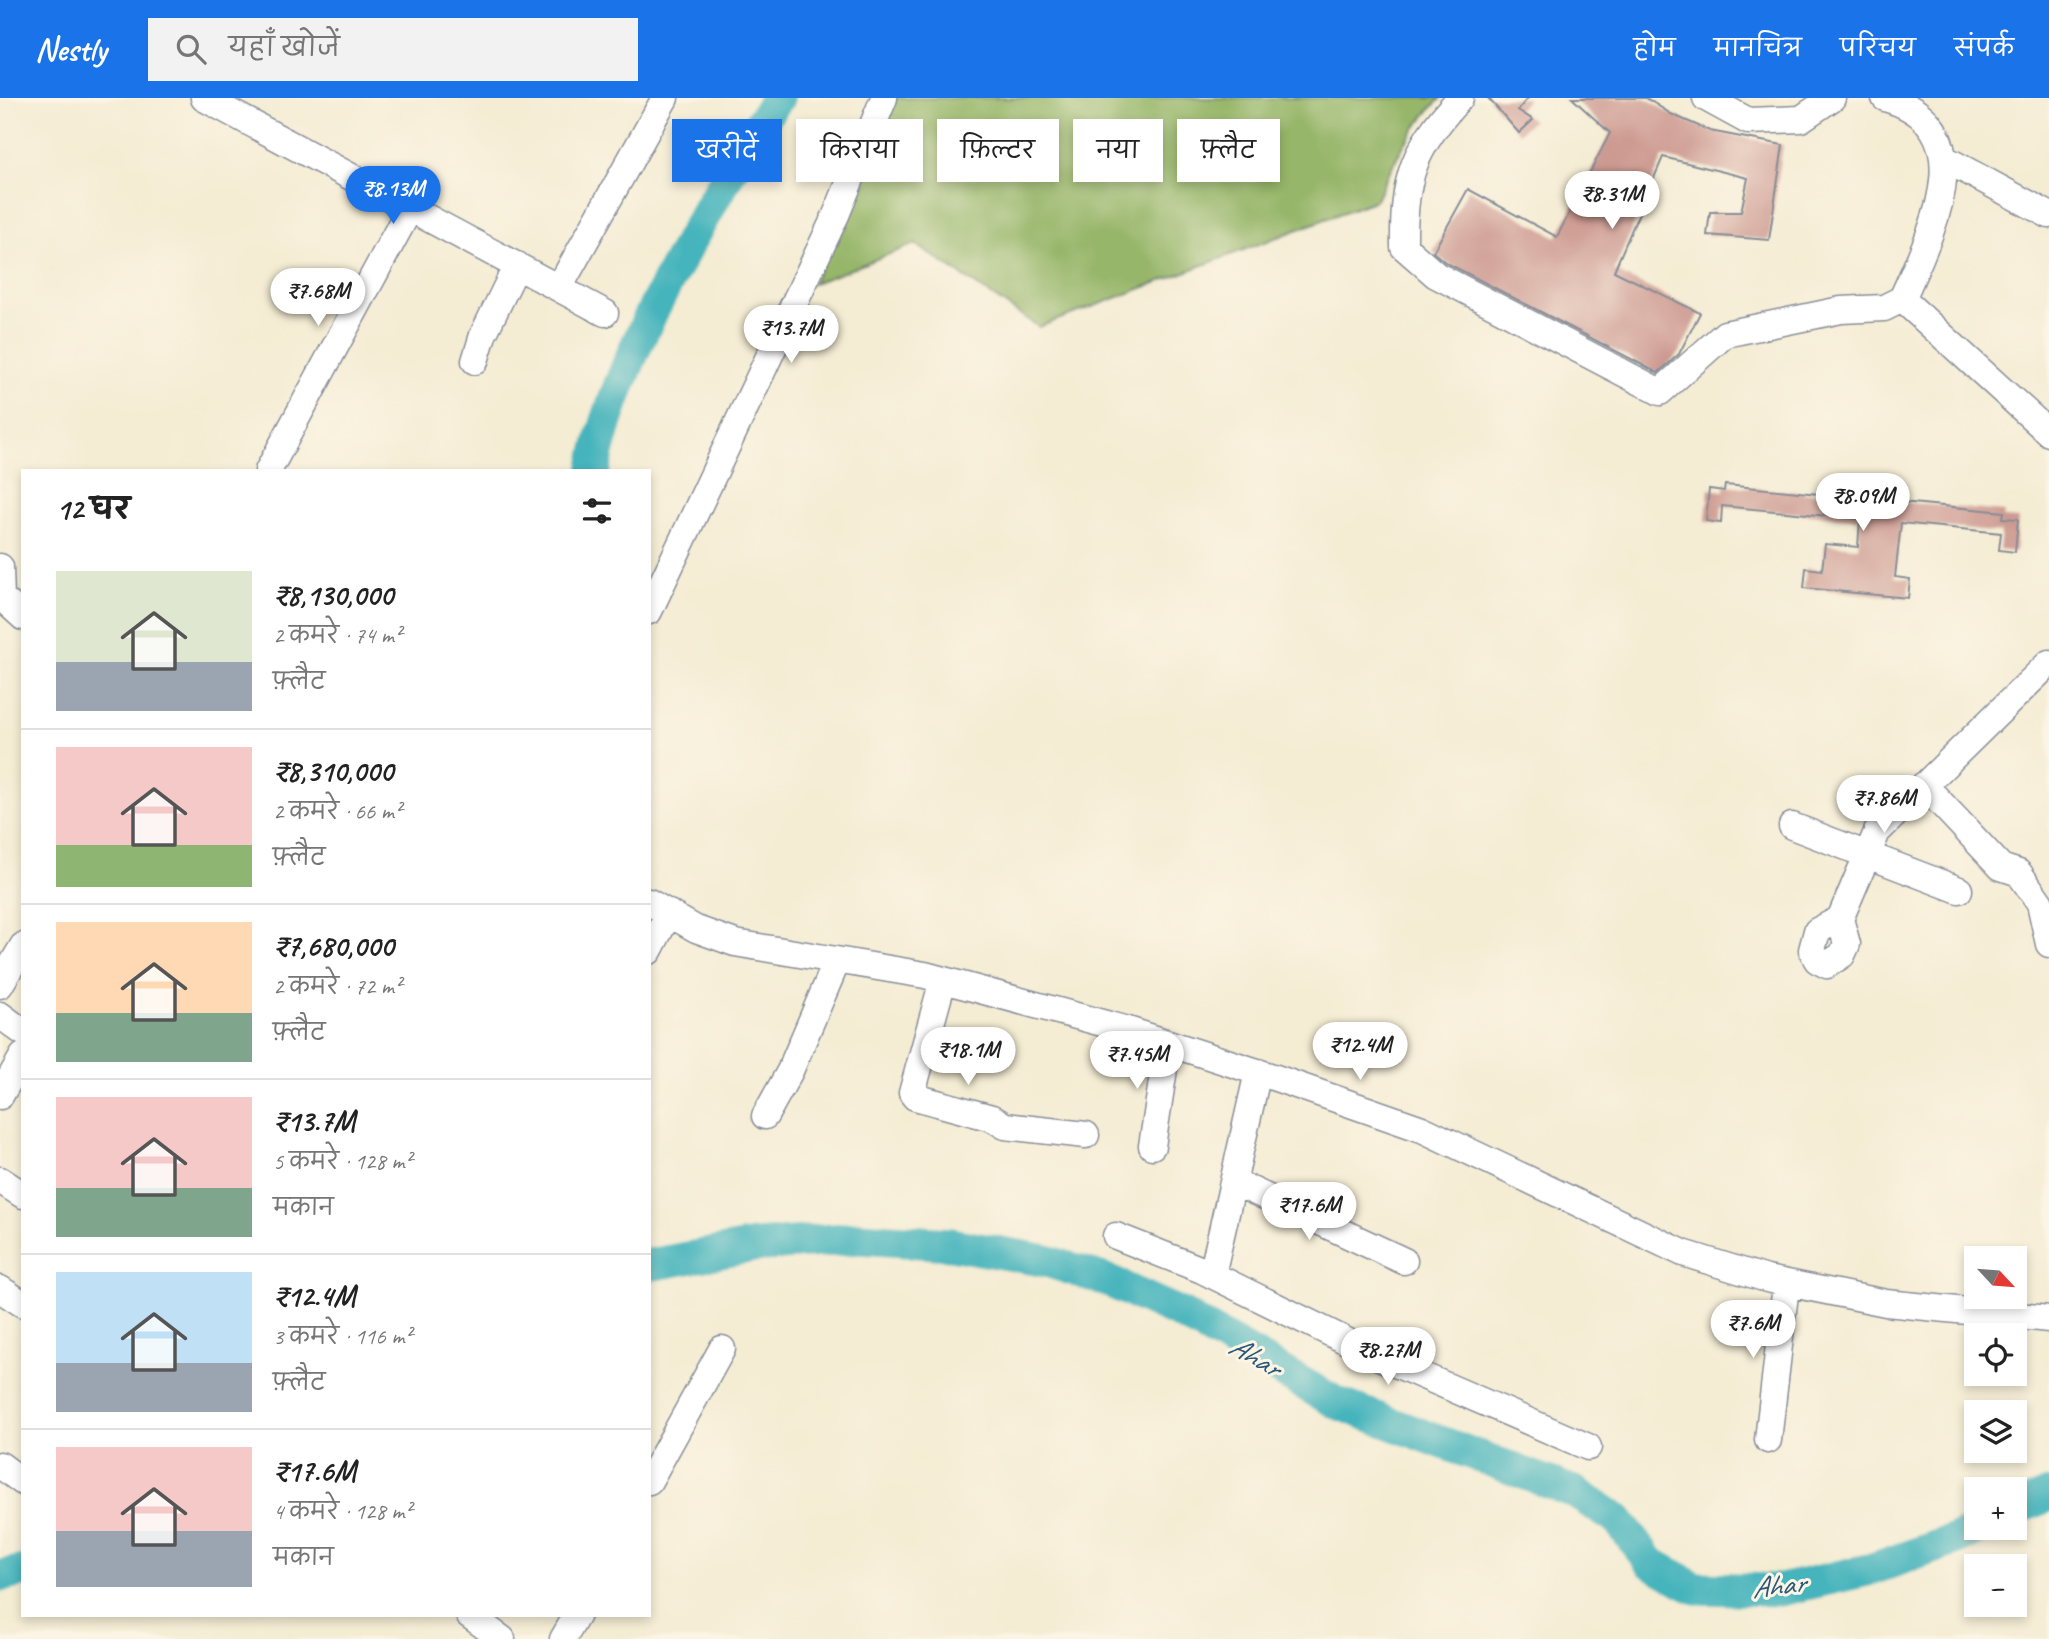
<!DOCTYPE html>
<html lang="hi">
<meta charset="utf-8">
<style>
:root{--surface:#fff;--page:#f2f2f2;--text:#222;--muted:#767676;--line:#e0e0e0;--accent:#1a73e8}
body{margin:0;font-family:Caveat,"Playpen Sans Deva",sans-serif;background:var(--page);color:var(--text);height:100vh;display:flex;flex-direction:column;font-size:26px;white-space:nowrap}
*{box-sizing:border-box;margin:0}
p{font-size:23px;color:var(--muted)}
.icon{flex:none;width:38px;height:38px;fill:none;stroke:currentColor;stroke-width:2;stroke-linecap:round;stroke-linejoin:round}
.map{position:relative;flex:1;overflow:hidden}
.side{position:absolute;left:21px;top:371px;width:630px;height:1148px;display:flex;flex-direction:column;background:var(--surface);border-radius:0px;box-shadow:0 4px 10px #0003}
.side>*{flex:none}
.top-card{position:absolute;left:672px;top:21px;width:665px;height:63px;display:flex;gap:14px}
.needle{width:46px;rotate:116deg}
.tools{position:absolute;left:1964px;top:1148px;display:grid;gap:14px}
.tools a{display:grid;place-items:center;width:63px;height:63px;border-radius:0px;background:var(--surface);box-shadow:0 4px 10px #0003;font-size:35px}
.price{position:absolute;translate:-50% -60px;padding:0 16px;border-radius:24px;background:#fff;color:#222;font-size:23px;line-height:46px;filter:drop-shadow(0 2px 4px #0008)}
.price::after{content:'';position:absolute;left:50%;top:42px;width:21px;height:16px;margin-left:-10px;background:inherit;clip-path:polygon(0 0,100% 0,50% 100%)}
.price.selected{background:var(--accent);color:#fff}
ul{padding:0;list-style:none}
li{display:flex;align-items:center;gap:21px;height:175px;padding:0 35px}
li+li{border-top:2px solid var(--line)}
li span{display:grid;place-items:center;flex:none;width:196px;height:140px;border-radius:0px;color:#555}
li>.icon{margin-inline-start:auto}
span .icon{width:84px;height:84px;fill:#fffc;stroke-width:1}
li b{font-size:30px}
h2{display:flex;justify-content:space-between;align-items:center;height:84px;padding:0 35px;font-size:30px}
.chip{padding:0 24px;border-radius:0px;background:var(--surface);box-shadow:0 4px 10px #0003;font-size:24px;line-height:63px}
.chip.selected{background:var(--accent);color:#fff}
header{display:flex;align-items:center;gap:42px;box-sizing:border-box;height:98px;padding:0 35px;background:var(--accent);color:#fff}
header strong{font-size:33px}
nav{display:flex;gap:38px;margin-inline-start:auto;font-size:24px}
.search{width:490px;height:63px;background:var(--page);display:flex;align-items:center;gap:18px;box-sizing:border-box;padding:0 24px;border-radius:0px;color:var(--muted);font-size:26px}
.map>svg:first-child{display:block}
.forest{fill:#96b669;stroke:#587264;stroke-width:2}
.lines{fill:none;stroke-linecap:round;stroke-linejoin:round}
.river{stroke:#45b4bc;stroke-width:33}
.building{fill:#cd9a91}
.minor-casing{stroke:#888e98;stroke-width:29}
.minor{stroke:#fff;stroke-width:26}
.labels{text-anchor:middle;dominant-baseline:central;stroke-width:6;stroke-linejoin:round;paint-order:stroke}
.water-label{font-size:30px;font-style:italic;fill:#28577a;stroke:#fcf5e5}
</style>
<header>
<strong>Nestly</strong>
<div class="search"><svg class="icon" aria-label="search" viewBox="0 0 24 24"><circle cx="10" cy="10" r="6"/><path d="M15 15l6 6"/></svg>यहाँ खोजें</div>
<nav><a>होम</a><a>मानचित्र</a><a>परिचय</a><a>संपर्क</a></nav>
</header>
<div class="map">
<svg width="2049" height="1541" viewBox="0 0 2049 1541">
<rect width="100%" height="100%" fill="#fcf5e5"/>
<filter id="ink" filterUnits="userSpaceOnUse"><feTurbulence type="fractalNoise" baseFrequency=".0143" numOctaves="2"/><feDisplacementMap in="SourceGraphic" scale="14" xChannelSelector="R" yChannelSelector="G"/><feConvolveMatrix kernelMatrix="1 2 1 2 8 2 1 2 1" color-interpolation-filters="sRGB"/></filter>
<filter id="wash" filterUnits="userSpaceOnUse"><feTurbulence type="fractalNoise" baseFrequency=".00686" numOctaves="4" result="noise"/><feDisplacementMap in="SourceGraphic" scale="28" xChannelSelector="R" yChannelSelector="G"/><feGaussianBlur stdDeviation="1.57" result="paint"/><feColorMatrix in="noise" values="0 0 0 0 0 0 0 0 0 0 0 0 0 0 0 0 0 1.4 0 .05"/><feComposite in="paint" operator="in"/></filter>
<g filter="url(#wash)">
<rect width="100%" height="100%" fill="#f4ecd3"/>
<path class="forest" d="M895 0H1441C1411 29 1393 64 1376 102L1039 229 915 146 812 186Z"/>
<g class="lines">
<path class="river" d="M594 373C613 278 667 182 715 99 735 65 754 32 778 0
M649 1167 754 1148 859 1140 951 1146 1047 1163 1106 1182 1183 1217 1337 1305 1574 1394 1618 1422 1650 1464 1696 1490 1780 1492 1872 1471 1955 1442 1979 1430
M2014 1412 2049 1397
M0 1478 23 1473"/>
</g>
<g id="blocks">
<path class="building" d="M1488 0H1528L1518 12 1533 22 1519 35Z
M1572 0H1646L1671 16 1710 33 1783 47 1769 142 1707 137 1710 114H1741L1748 80 1663 59 1614 173 1700 215 1679 256 1658 275 1445 164 1433 154 1468 91 1557 139 1610 35Z
M1725 387 2004 414 2003 420 2018 421 2015 454 1999 452 2001 435 1901 425 1895 479 1910 481 1908 500 1804 490 1806 470 1822 472 1825 446 1858 449 1860 421 1722 408 1721 425 1706 423 1709 391 1724 393Z"/>
</g>
</g>
<g filter="url(#ink)">
<use href="#blocks" fill-opacity="0" stroke="#888e98" stroke-width="2"/>
<g class="lines">
<g class="minor-casing">
<path id="minor" d="M204 0 605 215
M1460 0C1413 51 1403 80 1404 149L1436 177 1660 294 1725 236 1841 212 1884 210 1902 201C1931 135 1987 29 1885 0
M1706 0 1748 23 1801 21 1832 0
M1945 61 2049 117
M559 190 665 0
M1902 201 2049 335
M475 263 483 237 517 167
M268 373 410 110
M0 469 1 499 23 519
M649 513 836 117 884 0
M1924 687 2001 769 2019 775 2040 805 2049 846
M1792 728 1959 792
M649 804 696 831 735 845 925 877 1128 932 1273 979 1422 1031 1683 1155 1767 1181 1886 1205 2049 1221
M1840 821 1817 833 1812 852 1817 862 1827 867 1842 857 1847 846 1840 821 1877 734 2049 565
M649 853 669 815
M943 882 912 995 915 999 992 1020 1005 1028 1086 1037
M0 887 23 848
M0 917 23 934
M0 998 23 958
M765 1018 790 973 837 863
M1152 1048 1168 945
M0 1082 23 1097
M1234 1084 1404 1163
M1116 1138 1202 1172 1377 1258 1588 1349
M1212 1177 1258 974
M0 1191 23 1206
M1768 1342 1786 1187
M0 1367 23 1384
M649 1383 722 1251
M469 1517 502 1541
M563 1541 577 1517"/>
</g>
<use href="#minor" class="minor"/>
</g>
</g>
<g class="labels">
<g class="water-label">
<text transform="translate(1255 1258) rotate(30)">Ahar</text>
<text transform="translate(1778 1487) rotate(-6)">Ahar</text>
</g>
</g>
</svg>
<div class="tools">
<a><svg class="needle" viewBox="-14 -14 28 28"><path d="M0-13l5 13h-10z" fill="#e53935"/><path d="M0 13l5-13h-10z" fill="#767676"/></svg></a>
<a><svg class="icon" aria-label="locate" viewBox="0 0 24 24"><circle cx="12" cy="12" r="6"/><path d="M12 2v4M12 18v4M2 12h4M18 12h4"/></svg></a>
<a><svg class="icon" aria-label="layers" viewBox="0 0 24 24"><path d="M12 4l9 5-9 5-9-5zM3 14l9 5 9-5"/></svg></a>
<a>+</a>
<a>−</a>
</div>
<b class="price selected" style="left:393px;top:128px">₹8.13M</b>
<b class="price" style="left:1612px;top:133px">₹8.31M</b>
<b class="price" style="left:318px;top:230px">₹7.68M</b>
<b class="price" style="left:791px;top:267px">₹13.7M</b>
<b class="price" style="left:1863px;top:435px">₹8.09M</b>
<b class="price" style="left:1884px;top:737px">₹7.86M</b>
<b class="price" style="left:1360px;top:984px">₹12.4M</b>
<b class="price" style="left:968px;top:989px">₹18.1M</b>
<b class="price" style="left:1137px;top:993px">₹7.45M</b>
<b class="price" style="left:1309px;top:1144px">₹17.6M</b>
<b class="price" style="left:1753px;top:1262px">₹7.6M</b>
<b class="price" style="left:1388px;top:1289px">₹8.27M</b>
<div class="top-card">
<a class="chip selected">खरीदें</a>
<a class="chip">किराया</a>
<a class="chip">फ़िल्टर</a>
<a class="chip">नया</a>
<a class="chip">फ़्लैट</a>
</div>
<section class="side">
<h2>12 घर<svg class="icon" aria-label="filters" viewBox="0 0 24 24"><path d="M4 7h16M4 17h16"/><circle cx="9" cy="7" r="2"/><circle cx="15" cy="17" r="2"/></svg></h2>
<ul>
<li><span style="background:linear-gradient(#dfe7d0 65%,#9aa5b1 0)"><svg class="icon" aria-label="home" viewBox="0 0 24 24"><path d="M3 11l9-7 9 7M6 9v11h12V9"/></svg></span><div><b>₹8,130,000</b><p>2 कमरे · 74 m²</p><p>फ़्लैट</p></div></li>
<li><span style="background:linear-gradient(#f6c9c9 70%,#8fb573 0)"><svg class="icon" aria-label="home" viewBox="0 0 24 24"><path d="M3 11l9-7 9 7M6 9v11h12V9"/></svg></span><div><b>₹8,310,000</b><p>2 कमरे · 66 m²</p><p>फ़्लैट</p></div></li>
<li><span style="background:linear-gradient(#ffd9b3 65%,#7fa58c 0)"><svg class="icon" aria-label="home" viewBox="0 0 24 24"><path d="M3 11l9-7 9 7M6 9v11h12V9"/></svg></span><div><b>₹7,680,000</b><p>2 कमरे · 72 m²</p><p>फ़्लैट</p></div></li>
<li><span style="background:linear-gradient(#f6c9c9 65%,#7fa58c 0)"><svg class="icon" aria-label="home" viewBox="0 0 24 24"><path d="M3 11l9-7 9 7M6 9v11h12V9"/></svg></span><div><b>₹13.7M</b><p>5 कमरे · 128 m²</p><p>मकान</p></div></li>
<li><span style="background:linear-gradient(#bfe0f5 65%,#9aa5b1 0)"><svg class="icon" aria-label="home" viewBox="0 0 24 24"><path d="M3 11l9-7 9 7M6 9v11h12V9"/></svg></span><div><b>₹12.4M</b><p>3 कमरे · 116 m²</p><p>फ़्लैट</p></div></li>
<li><span style="background:linear-gradient(#f6c9c9 60%,#9aa5b1 0)"><svg class="icon" aria-label="home" viewBox="0 0 24 24"><path d="M3 11l9-7 9 7M6 9v11h12V9"/></svg></span><div><b>₹17.6M</b><p>4 कमरे · 128 m²</p><p>मकान</p></div></li>
</ul>
</section>
</div>
